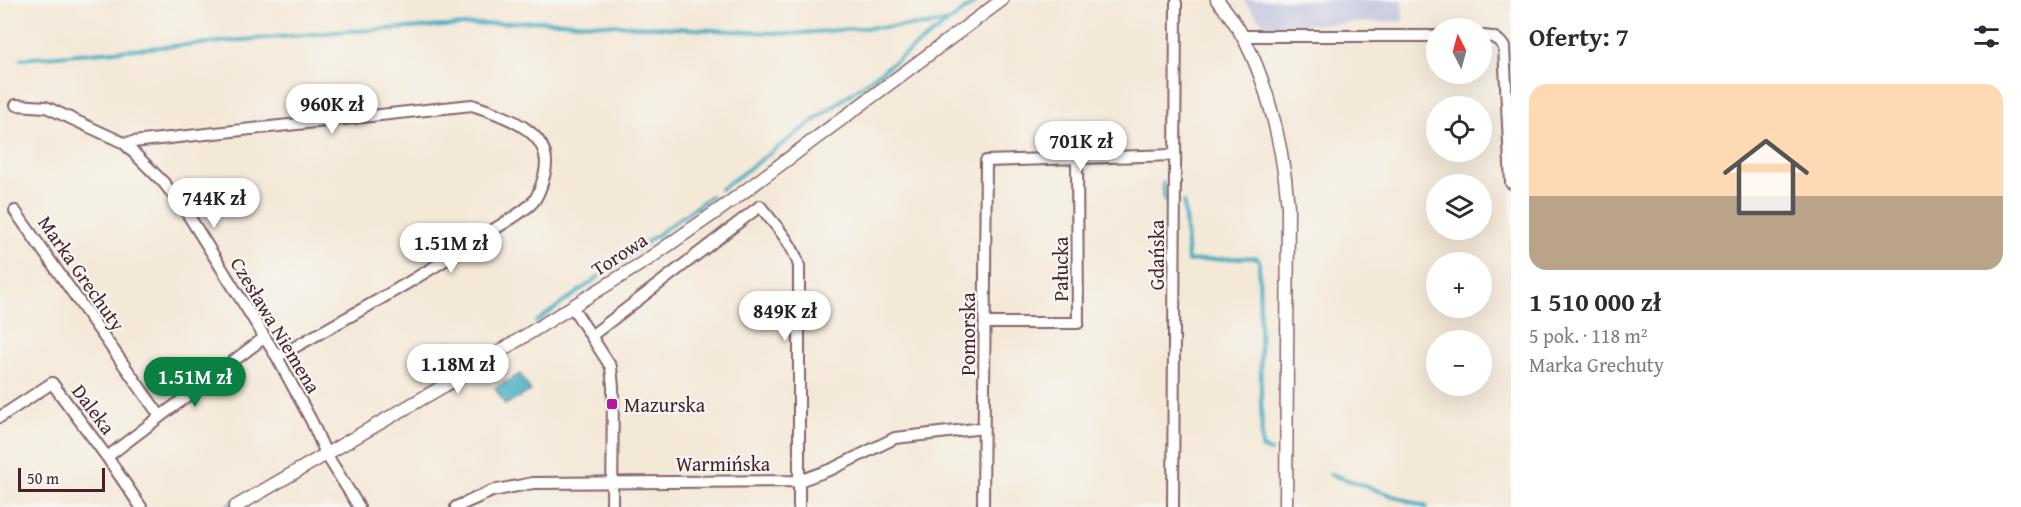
<!DOCTYPE html>
<html lang="pl">
<meta charset="utf-8">
<style>
:root{--surface:#fff;--page:#f2f2f3;--text:#2b2b33;--muted:#7c7c81;--line:#e1e1e2;--accent:#0b8043}
body{margin:0;font-family:"Gentium Book Plus",serif;background:var(--page);color:var(--text);height:100vh;display:flex;flex-direction:column;font-size:22px;white-space:nowrap}
*{box-sizing:border-box;margin:0}
p{font-size:20px;color:var(--muted)}
.icon{flex:none;width:33px;height:33px;fill:none;stroke:currentColor;stroke-width:2;stroke-linecap:round;stroke-linejoin:round}
.map{position:relative;flex:1;overflow:hidden}
.drawer{display:flex;flex-direction:column;background:var(--surface);width:510px}
.drawer>*{flex:none}
.needle{width:39px;rotate:354deg}
.controls{position:absolute;left:1426px;top:18px;display:grid;gap:12px}
.controls a{display:grid;place-items:center;width:66px;height:66px;border-radius:50%;background:var(--surface);box-shadow:0 6px 24px #0002;font-size:30px}
.scale{position:absolute;left:18px;bottom:15px;width:87px;box-sizing:border-box;padding-left:6px;border:3px solid #4a1f2b;border-top:0;font-size:16px;line-height:21px;white-space:nowrap;color:#4a1f2b;-webkit-text-stroke:4px #f6f6f2;paint-order:stroke}
.price{position:absolute;translate:-50% -51px;padding:0 14px;border-radius:21px;background:#fff;color:#222;font-size:20px;line-height:39px;filter:drop-shadow(0 2px 3px #0008)}
.price::after{content:'';position:absolute;left:50%;top:36px;width:18px;height:14px;margin-left:-9px;background:inherit;clip-path:polygon(0 0,100% 0,50% 100%)}
.price.current{background:var(--accent);color:#fff}
ul{padding:0;list-style:none}
li{display:grid;align-content:center;gap:12px;height:318px;padding:0 18px}
li+li{border-top:2px solid var(--line)}
li span{display:grid;place-items:center;height:186px;border-radius:18px;color:#555}
li>.icon{margin-inline-start:auto}
span .icon{width:108px;height:108px;fill:#fffc;stroke-width:1}
li b{font-size:26px}
h2{display:flex;justify-content:space-between;align-items:center;height:72px;padding:0 18px;font-size:26px}
main{display:flex;flex:1;min-height:0}
.map>svg:first-child{display:block}
.industrial{fill:#bfc2dd}
.water{fill:#40acbf;stroke:#456675;stroke-width:1.5}
.lines{fill:none;stroke-linecap:round;stroke-linejoin:round}
.stream{stroke:#40acbf;stroke-width:4}
.minor-casing{stroke:#866567;stroke-width:14}
.tertiary-casing{stroke:#866567;stroke-width:15}
.minor{stroke:#fff;stroke-width:10}
.tertiary{stroke:#fff;stroke-width:12}
.poi-dot{fill:#b5179e;stroke:#f6f6f2;stroke-width:2}
.labels{text-anchor:middle;dominant-baseline:central;stroke-width:4.5;stroke-linejoin:round;paint-order:stroke}
.street-label{font-size:20px;fill:#4a1f2b;stroke:#f6f6f2}
.poi-label{font-size:20px;fill:#4a1f2b;stroke:#f6f6f2;text-anchor:start}
</style>
<main>
<div class="map">
<svg width="1511" height="507" viewBox="0 0 1511 507">
<rect width="100%" height="100%" fill="#f6f6f2"/>
<filter id="ink" filterUnits="userSpaceOnUse"><feTurbulence type="fractalNoise" baseFrequency=".0167" numOctaves="2"/><feDisplacementMap in="SourceGraphic" scale="12" xChannelSelector="R" yChannelSelector="G"/><feConvolveMatrix kernelMatrix="1 2 1 2 8 2 1 2 1" color-interpolation-filters="sRGB"/></filter>
<filter id="wash" filterUnits="userSpaceOnUse"><feTurbulence type="fractalNoise" baseFrequency=".008" numOctaves="4" result="noise"/><feDisplacementMap in="SourceGraphic" scale="24" xChannelSelector="R" yChannelSelector="G"/><feGaussianBlur stdDeviation="1.35" result="paint"/><feColorMatrix in="noise" values="0 0 0 0 0 0 0 0 0 0 0 0 0 0 0 0 0 1.4 0 .05"/><feComposite in="paint" operator="in"/></filter>
<g filter="url(#wash)">
<rect width="100%" height="100%" fill="#f4e8d7"/>
<path class="industrial" d="M1243 0H1402L1403 21 1265 26Z"/>
<path class="water" d="M520 374 531 391 505 405 495 388Z"/>
<g class="lines">
<path class="stream" d="M21 59 350 31 539 21 792 34 862 28 927 25 950 21 978 0
M1163 183 1165 201
M721 189 947 23
M1184 202 1188 261 1256 257 1259 260 1262 448 1271 451
M536 322 711 196
M437 383 456 372
M1330 474 1426 507
M225 507 233 503"/>
</g>
</g>
<g filter="url(#ink)">
<g class="lines">
<g class="minor-casing">
<path id="minor" d="M1242 36H1437
M1482 36C1493 36 1498 38 1504 47L1511 183
M16 105 46 107 124 143 164 183 187 213 277 357 312 422 326 454 359 507
M124 143 472 105C504 116 557 132 544 176 542 184 538 198 531 204 520 215 492 230 478 239 413 282 345 319 277 357
M15 211 160 416
M573 308 611 367 613 387 612 507
M985 323H1078L1077 158
M591 336 760 206C775 225 793 243 799 266V507
M0 417 52 383 107 457 141 507
M107 457 265 337
M456 507 492 491 533 483 799 481 832 469 895 438 984 428
M983 507 986 161 1174 155
M1173 507 1176 3"/>
</g>
<g class="tertiary-casing">
<path id="tertiary" d="M1217 0C1262 48 1283 143 1288 207L1286 507
M235 507 454 380 647 260 726 205 1002 0"/>
</g>
<use href="#minor" class="minor"/>
<use href="#tertiary" class="tertiary"/>
</g>
</g>
<rect class="poi-dot" x="606" y="398" width="12" height="12" rx="3"/>
<g class="labels">
<g class="street-label">
<text transform="translate(619 254) rotate(-33)">Torowa</text>
<text transform="translate(1156 255) rotate(-90)">Gdańska</text>
<text transform="translate(1060 269) rotate(-90)">Pałucka</text>
<text transform="translate(82 273) rotate(55)">Marka Grechuty</text>
<text transform="translate(276 325) rotate(59)">Czesława Niemena</text>
<text transform="translate(967 334) rotate(-90)">Pomorska</text>
<text transform="translate(94 409) rotate(53)">Daleka</text>
<text x="723" y="463">Warmińska</text>
</g>
<g class="poi-label">
<text x="624" y="404">Mazurska</text>
</g>
</g>
</svg>
<div class="controls">
<a><svg class="needle" viewBox="-14 -14 28 28"><path d="M0-13l5 13h-10z" fill="#e53935"/><path d="M0 13l5-13h-10z" fill="#7c7c81"/></svg></a>
<a><svg class="icon" aria-label="locate" viewBox="0 0 24 24"><circle cx="12" cy="12" r="6"/><path d="M12 2v4M12 18v4M2 12h4M18 12h4"/></svg></a>
<a><svg class="icon" aria-label="layers" viewBox="0 0 24 24"><path d="M12 4l9 5-9 5-9-5zM3 14l9 5 9-5"/></svg></a>
<a>+</a>
<a>−</a>
</div>
<div class="scale">50 m</div>
<b class="price" style="left:332px;top:135px">960K zł</b>
<b class="price" style="left:1081px;top:172px">701K zł</b>
<b class="price" style="left:214px;top:229px">744K zł</b>
<b class="price" style="left:451px;top:274px">1.51M zł</b>
<b class="price" style="left:785px;top:342px">849K zł</b>
<b class="price" style="left:458px;top:395px">1.18M zł</b>
<b class="price current" style="left:195px;top:408px">1.51M zł</b>
</div>
<section class="drawer">
<h2>Oferty: 7<svg class="icon" aria-label="filters" viewBox="0 0 24 24"><path d="M4 7h16M4 17h16"/><circle cx="9" cy="7" r="2"/><circle cx="15" cy="17" r="2"/></svg></h2>
<ul>
<li><span style="background:linear-gradient(#ffd9b3 60%,#b9a48a 0)"><svg class="icon" aria-label="home" viewBox="0 0 24 24"><path d="M3 11l9-7 9 7M6 9v11h12V9"/></svg></span><div><b>1 510 000 zł</b><p>5 pok. · 118 m²</p><p>Marka Grechuty</p></div></li>
</ul>
</section>
</main>
